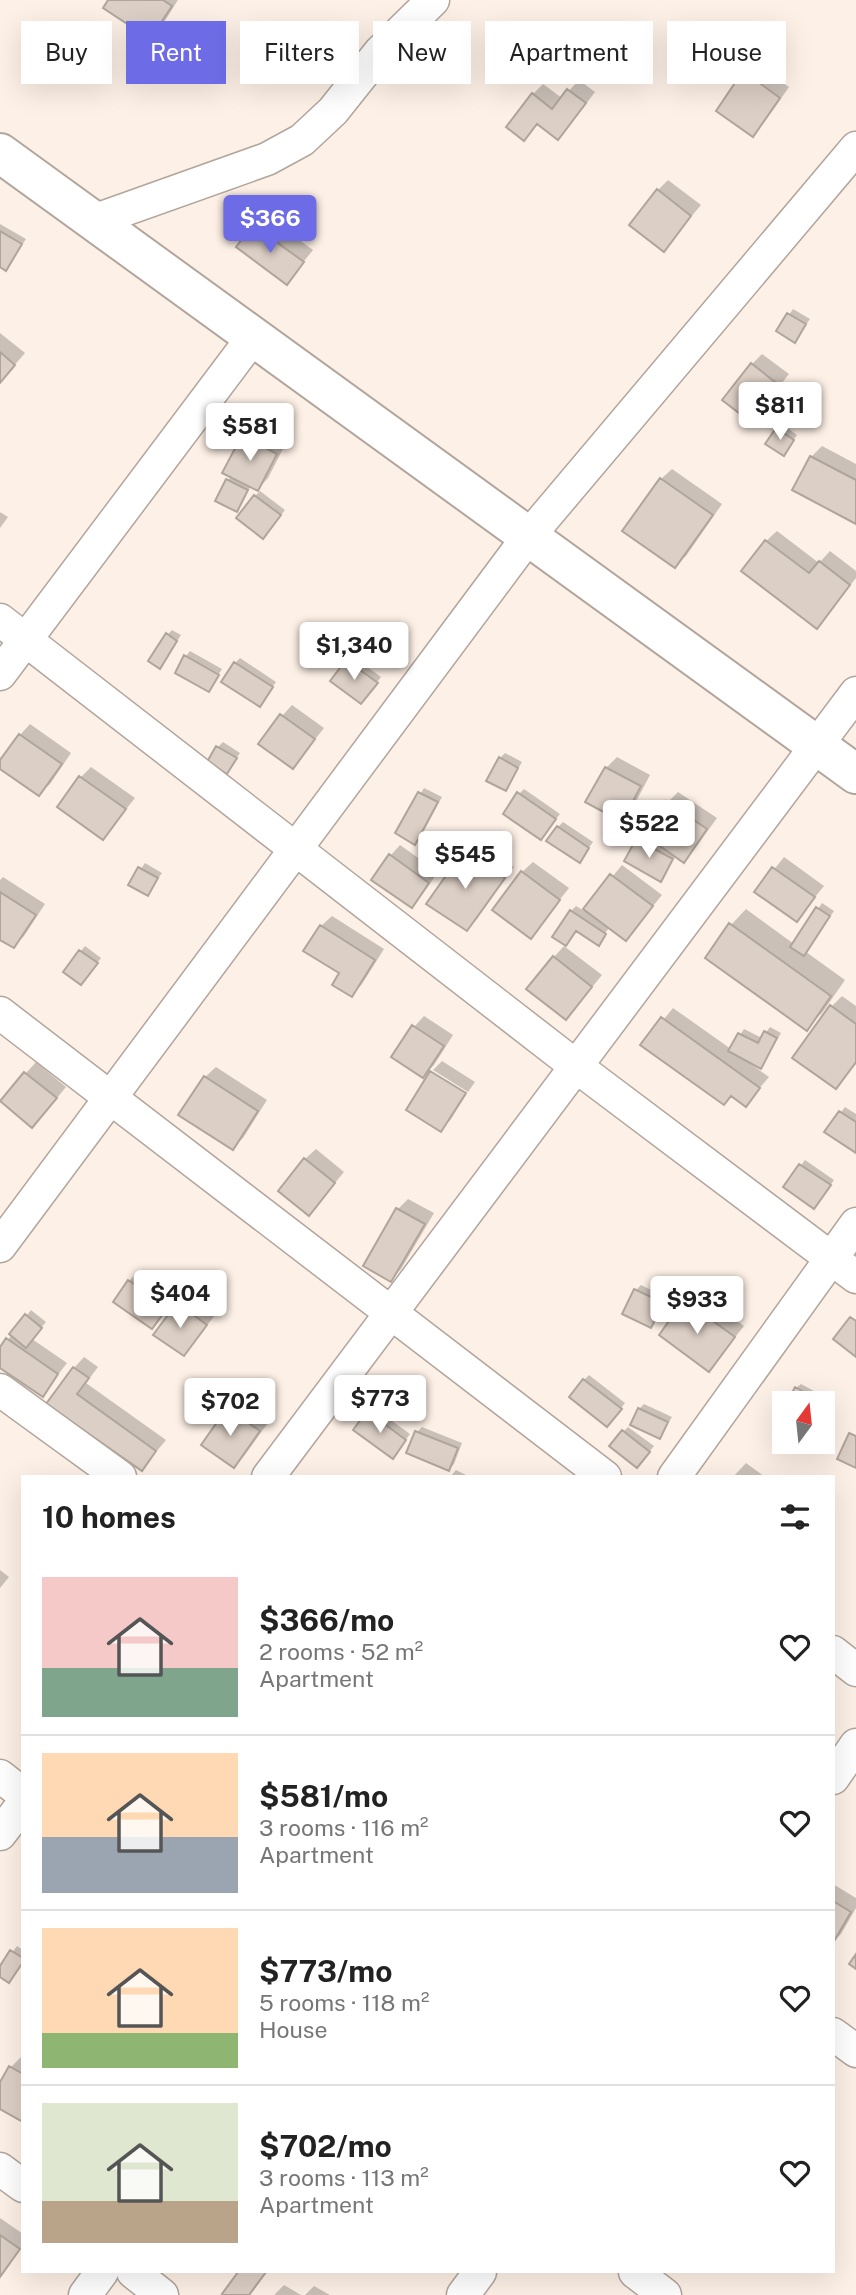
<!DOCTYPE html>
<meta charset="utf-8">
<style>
:root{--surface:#fff;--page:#f2f2f2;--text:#222;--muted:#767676;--line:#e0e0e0;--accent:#6d6be5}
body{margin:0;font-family:"Public Sans",sans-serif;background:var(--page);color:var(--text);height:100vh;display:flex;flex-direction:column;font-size:26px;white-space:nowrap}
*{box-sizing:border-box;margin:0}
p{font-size:23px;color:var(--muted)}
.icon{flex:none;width:38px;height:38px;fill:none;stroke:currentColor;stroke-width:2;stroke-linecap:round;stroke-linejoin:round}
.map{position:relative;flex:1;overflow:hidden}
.sheet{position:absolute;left:21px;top:1475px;width:814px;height:798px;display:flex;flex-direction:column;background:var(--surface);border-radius:0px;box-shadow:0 7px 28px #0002}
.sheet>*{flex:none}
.banner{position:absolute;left:21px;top:21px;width:816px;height:63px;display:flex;gap:14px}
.needle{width:46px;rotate:15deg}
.buttons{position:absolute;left:772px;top:1391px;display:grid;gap:14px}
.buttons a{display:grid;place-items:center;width:63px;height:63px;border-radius:0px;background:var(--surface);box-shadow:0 7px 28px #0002;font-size:35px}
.price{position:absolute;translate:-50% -60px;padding:0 16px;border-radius:7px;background:#fff;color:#222;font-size:23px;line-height:46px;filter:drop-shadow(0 2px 4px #0008)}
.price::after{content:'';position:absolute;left:50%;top:42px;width:21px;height:16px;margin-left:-10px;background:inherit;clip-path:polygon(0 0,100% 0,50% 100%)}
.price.current{background:var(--accent);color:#fff}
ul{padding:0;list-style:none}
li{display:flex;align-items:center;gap:21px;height:175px;padding:0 21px}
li+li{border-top:2px solid var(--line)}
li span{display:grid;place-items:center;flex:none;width:196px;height:140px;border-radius:0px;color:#555}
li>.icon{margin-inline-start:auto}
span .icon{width:84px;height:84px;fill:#fffc;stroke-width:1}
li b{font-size:30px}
h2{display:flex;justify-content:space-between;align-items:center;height:84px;padding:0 21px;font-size:30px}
.pill{padding:0 24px;border-radius:0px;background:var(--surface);box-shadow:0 7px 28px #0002;font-size:24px;line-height:63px}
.pill.current{background:var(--accent);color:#fff}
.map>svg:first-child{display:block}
.shadow{fill:#0003}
.building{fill:#dccfc5;stroke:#b0a59b;stroke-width:2}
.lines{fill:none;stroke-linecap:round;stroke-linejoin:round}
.street-casing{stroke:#b2a69c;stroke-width:35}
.secondary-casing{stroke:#b2a69c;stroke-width:42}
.street{stroke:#fff;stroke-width:32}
.secondary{stroke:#fff;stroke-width:38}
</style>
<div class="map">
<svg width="856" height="2295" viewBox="0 0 856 2295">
<rect width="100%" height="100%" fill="#fdf0e6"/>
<path class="shadow" d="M110 0H178L161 27 150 37Z
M754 62 789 87 763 124 753 134 744 72Z
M579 80 595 92 568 128 558 138 538 123 524 139 533 94 543 84 562 98Z
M668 180 701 205 664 249 658 190Z
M265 215 313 250 287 282 239 247Z
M0 224 26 239 6 268 0 265Z
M793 309 810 319 794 341 778 331Z
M0 333 25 353 0 382Z
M762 354 789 374 752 421V364Z
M782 424 797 435 784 454 777 429Z
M254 426 286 443 268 478 258 489 251 486 236 510 228 480 232 476 243 436Z
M822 446 856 464V522L794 489 811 457Z
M672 469 722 504 686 556 675 566 661 479Z
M260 491 285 510 268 531 255 496Z
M0 512 8 517 0 528Z
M777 531 819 563 830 551 856 571V578L817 626 766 541Z
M172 630 181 635 164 662 167 635Z
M190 651 222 669 209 690 186 656Z
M352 656 381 677 366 697 332 681Z
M240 658 276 682 260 705 235 663Z
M292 705 324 728 293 767 282 716Z
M30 724 71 753 50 784 39 794 0 767V763L20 735Z
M223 742 240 753 227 772 218 747Z
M505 753 522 762 506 789 500 758Z
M617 757 650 775 632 809 621 819 606 768Z
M91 767 135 798 103 838 81 777Z
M424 788 442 797 420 838 415 842 397 833Z
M524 789 560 814 541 838 519 794Z
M678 792 717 818 694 850 684 861 676 855 661 880 637 841 644 836 668 802Z
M563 822 593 842 579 861 558 827Z
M476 840 514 867 477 919 466 929 429 903 466 851Z
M400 845 438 872 422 895 412 906 390 856Z
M784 857 824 886 797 919 757 891Z
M533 862 569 888 531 936 522 872Z
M145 863 162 873 147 894 131 884Z
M622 865 662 895 626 939 610 926 600 941 571 911 576 906 584 911Z
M3 877 45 904 24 936 14 946 0 937V880Z
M822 903 834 911 806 952 845 980 822 1013 806 1028 731 925 746 909 794 944Z
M332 916 384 949 362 984 352 995 321 926Z
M85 946 101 958 86 978 65 971Z
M564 946 602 975 576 1007 554 957Z
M842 996 856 1006V1064L836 1087 831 1007Z
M673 1008 731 1049 744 1029 762 1038 770 1027 781 1033 765 1061 760 1066 752 1062 751 1064 769 1077 746 1104 643 1045Z
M424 1016 453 1035 434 1065 423 1076 414 1027Z
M442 1061 475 1082 468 1092 433 1070Z
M36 1062 66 1087 43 1115 2 1100Z
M216 1067 267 1100 243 1138 232 1148 205 1077Z
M432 1072 466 1095 451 1119 441 1130 408 1109Z
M845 1107 856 1114V1151L827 1131Z
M316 1149 344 1172 309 1214 305 1159Z
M805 1160 834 1180 819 1201 786 1186Z
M408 1199 434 1213 401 1269 391 1280 398 1209Z
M134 1276 171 1301 157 1322 129 1281Z
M641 1285 667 1298 656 1321 651 1326 636 1290Z
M696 1291 744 1326 709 1370 686 1302Z
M188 1294 216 1314 184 1354 178 1304Z
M31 1310 46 1322 32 1339 67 1363 43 1394 0 1366V1350Z
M84 1357 98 1367 86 1383 166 1440 142 1469 49 1403 74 1368Z
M589 1375 625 1403 612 1420 584 1380Z
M801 1384 832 1401 822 1419V1404L796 1388Z
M239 1398 270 1420 244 1456 234 1466 203 1444 228 1409Z
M644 1404 672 1417 660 1437 639 1409Z
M373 1407 410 1434 397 1452 368 1412Z
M422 1427 462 1443 454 1464 449 1469 417 1432Z
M628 1427 654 1446 642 1461 623 1432Z
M746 1463 765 1477H733Z
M456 1470 470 1477H450Z
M0 1570 9 1577 0 1588Z
M833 1884 856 1898V1908L841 1934 833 1942Z
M17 1946 23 1950V1962L9 1981 0 1975V1969Z
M21 2057 23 2058V2120L0 2107V2086L10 2068Z
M0 2218 23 2234V2246L0 2274Z
M240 2272H267L250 2295H227L225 2293Z
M284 2285 301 2295H274Z
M314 2286 330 2295H305Z"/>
<path class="building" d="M108 0H163L172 6 150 39 103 8Z
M743 71 780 98 753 137 716 111Z
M567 89 586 103 558 140 537 124 524 141 506 127 532 93 552 109Z
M657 189 691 216 664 252 629 225Z
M253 225 304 262 287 285 236 247Z
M0 231 22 244 6 271 0 267Z
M787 313 806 324 795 343 776 331Z
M0 352 15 365 0 383Z
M751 363 780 386 752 423 722 400Z
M776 428 794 440 784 456 765 444Z
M242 435 277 454 258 491 222 473Z
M810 456 856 480V524L792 490Z
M660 478 713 515 675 568 622 531Z
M226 479 248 490 237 512 215 501Z
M254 495 281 515 263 539 236 518Z
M765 540 809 573 819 561 850 585 817 629 741 571Z
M166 633 177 641 160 669 148 661Z
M184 655 219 675 209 692 175 673Z
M346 660 378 683 361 704 330 681Z
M234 662 273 687 260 707 221 682Z
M280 714 315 739 293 769 258 744Z
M19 734 62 764 39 796 0 769V760Z
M216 746 237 758 227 774 207 762Z
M499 757 518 768 506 791 486 781Z
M605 767 641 786 622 822 585 802Z
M79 776 126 809 103 840 57 807Z
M418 792 438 802 415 845 395 833Z
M517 792 556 819 541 840 503 814Z
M666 801 707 829 684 863 643 834Z
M557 826 589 848 580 863 546 841Z
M636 839 673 859 661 882 624 861Z
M464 850 505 878 467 931 426 904Z
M389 854 429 883 412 908 371 880Z
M138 867 158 878 148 896 128 885Z
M772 867 815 897 797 922 754 892Z
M521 871 560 900 531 939 492 910Z
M610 874 653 906 626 941 583 909Z
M0 892 36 915 14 948 0 940Z
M816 907 830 916 804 956 790 947Z
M570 910 606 934 599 946 576 931 566 946 552 937Z
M729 923 831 996 807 1031 705 958Z
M320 925 375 960 352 997 332 985 339 973 303 951Z
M79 950 98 963 81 985 63 972Z
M553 956 592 987 566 1020 526 989Z
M830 1005 856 1024V1062L836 1089 792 1058Z
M661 1017 760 1088 746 1107 731 1096 724 1105 640 1045Z
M412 1025 444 1046 423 1078 391 1057Z
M764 1031 777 1038 761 1069 728 1051 738 1033 758 1043Z
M430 1071 466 1093 441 1132 406 1110Z
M24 1072 57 1098 32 1128 0 1101Z
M204 1076 258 1111 233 1150 178 1115Z
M839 1111 856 1122V1153L824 1132Z
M304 1158 335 1183 309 1216 278 1191Z
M799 1164 831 1185 814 1209 783 1187Z
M396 1208 425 1224 391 1282 363 1266Z
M128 1280 168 1307 152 1329 113 1302Z
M634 1289 664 1303 651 1328 622 1314Z
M684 1300 735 1337 709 1372 659 1335Z
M177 1303 207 1325 184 1356 153 1335Z
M25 1314 42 1328 26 1348 9 1334Z
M850 1317 856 1321V1357L833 1339Z
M6 1338 58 1374 43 1397 0 1368V1347Z
M73 1367 89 1378 77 1394 156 1451 142 1471 46 1404Z
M583 1379 622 1409 607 1427 569 1397Z
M795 1387 829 1406 822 1417V1404H786Z
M227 1408 260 1431 234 1468 201 1445Z
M638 1408 668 1422 660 1439 630 1425Z
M367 1411 406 1440 393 1459 353 1430Z
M622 1430 650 1452 637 1468 609 1446Z
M415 1431 458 1448 449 1471 406 1453Z
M849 1433 856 1436V1468L837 1459Z
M833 1901 851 1912 833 1943Z
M10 1950 23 1958V1962L9 1983 0 1977V1966Z
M856 1954V1969L849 1964Z
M9 2066 23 2074V2122L0 2109V2082Z
M0 2235 20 2249 0 2277Z
M238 2272H266L249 2295H224L222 2294Z"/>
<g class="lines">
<g class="street-casing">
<path id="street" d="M93 221 267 159 302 140 333 111 380 52 433 0
M0 620 577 1067 856 1277
M0 674 253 337
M0 1013 605 1477
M0 1246 528 537 856 148
M0 1390 120 1477
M268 1477 856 693
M674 1477 856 1224
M833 1652 856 1670
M0 1776 23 1794
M833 1778 856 1745
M0 1834 23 1804
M833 2034 856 2051
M0 2169 23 2186
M133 2272 162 2295
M635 2272 665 2295
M85 2295 102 2272
M463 2295 480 2272"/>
</g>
<g class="secondary-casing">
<path id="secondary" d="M0 153 856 774"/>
</g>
<use href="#street" class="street"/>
<use href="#secondary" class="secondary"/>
</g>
</svg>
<div class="buttons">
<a><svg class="needle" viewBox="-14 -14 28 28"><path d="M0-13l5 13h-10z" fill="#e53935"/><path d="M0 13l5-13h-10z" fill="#767676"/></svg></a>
</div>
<b class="price current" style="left:270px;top:255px">$366</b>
<b class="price" style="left:780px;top:442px">$811</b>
<b class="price" style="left:250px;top:463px">$581</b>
<b class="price" style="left:354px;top:682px">$1,340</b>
<b class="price" style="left:649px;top:860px">$522</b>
<b class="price" style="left:465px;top:891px">$545</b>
<b class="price" style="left:180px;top:1330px">$404</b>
<b class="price" style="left:697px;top:1336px">$933</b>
<b class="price" style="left:380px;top:1435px">$773</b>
<b class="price" style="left:230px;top:1438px">$702</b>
<div class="banner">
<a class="pill">Buy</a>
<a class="pill current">Rent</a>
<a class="pill">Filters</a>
<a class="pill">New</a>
<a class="pill">Apartment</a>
<a class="pill">House</a>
</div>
<section class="sheet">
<h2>10 homes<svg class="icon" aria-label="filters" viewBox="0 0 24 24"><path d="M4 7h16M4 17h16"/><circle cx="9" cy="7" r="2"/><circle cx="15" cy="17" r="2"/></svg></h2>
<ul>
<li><span style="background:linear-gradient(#f6c9c9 65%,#7fa58c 0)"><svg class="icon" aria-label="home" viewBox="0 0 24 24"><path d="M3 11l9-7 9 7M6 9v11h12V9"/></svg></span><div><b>$366/mo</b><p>2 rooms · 52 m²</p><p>Apartment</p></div><svg class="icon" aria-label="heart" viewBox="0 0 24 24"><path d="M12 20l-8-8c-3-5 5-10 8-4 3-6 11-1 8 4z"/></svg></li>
<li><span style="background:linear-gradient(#ffd9b3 60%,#9aa5b1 0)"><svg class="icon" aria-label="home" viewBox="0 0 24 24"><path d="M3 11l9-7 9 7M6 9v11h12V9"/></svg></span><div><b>$581/mo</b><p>3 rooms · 116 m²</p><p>Apartment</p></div><svg class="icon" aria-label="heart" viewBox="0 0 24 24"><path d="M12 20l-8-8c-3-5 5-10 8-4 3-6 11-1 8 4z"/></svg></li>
<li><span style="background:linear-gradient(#ffd9b3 75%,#8fb573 0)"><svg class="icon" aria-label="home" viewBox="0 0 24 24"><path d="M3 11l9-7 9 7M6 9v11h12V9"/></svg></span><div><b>$773/mo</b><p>5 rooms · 118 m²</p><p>House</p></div><svg class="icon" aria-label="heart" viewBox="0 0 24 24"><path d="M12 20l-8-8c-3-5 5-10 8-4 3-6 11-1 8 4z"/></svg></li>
<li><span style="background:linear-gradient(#dfe7d0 70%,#b9a48a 0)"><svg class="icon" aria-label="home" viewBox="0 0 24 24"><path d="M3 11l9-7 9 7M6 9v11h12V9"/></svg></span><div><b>$702/mo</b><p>3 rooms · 113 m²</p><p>Apartment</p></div><svg class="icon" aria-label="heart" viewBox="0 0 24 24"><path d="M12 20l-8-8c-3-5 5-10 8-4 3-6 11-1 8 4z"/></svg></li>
</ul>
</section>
</div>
